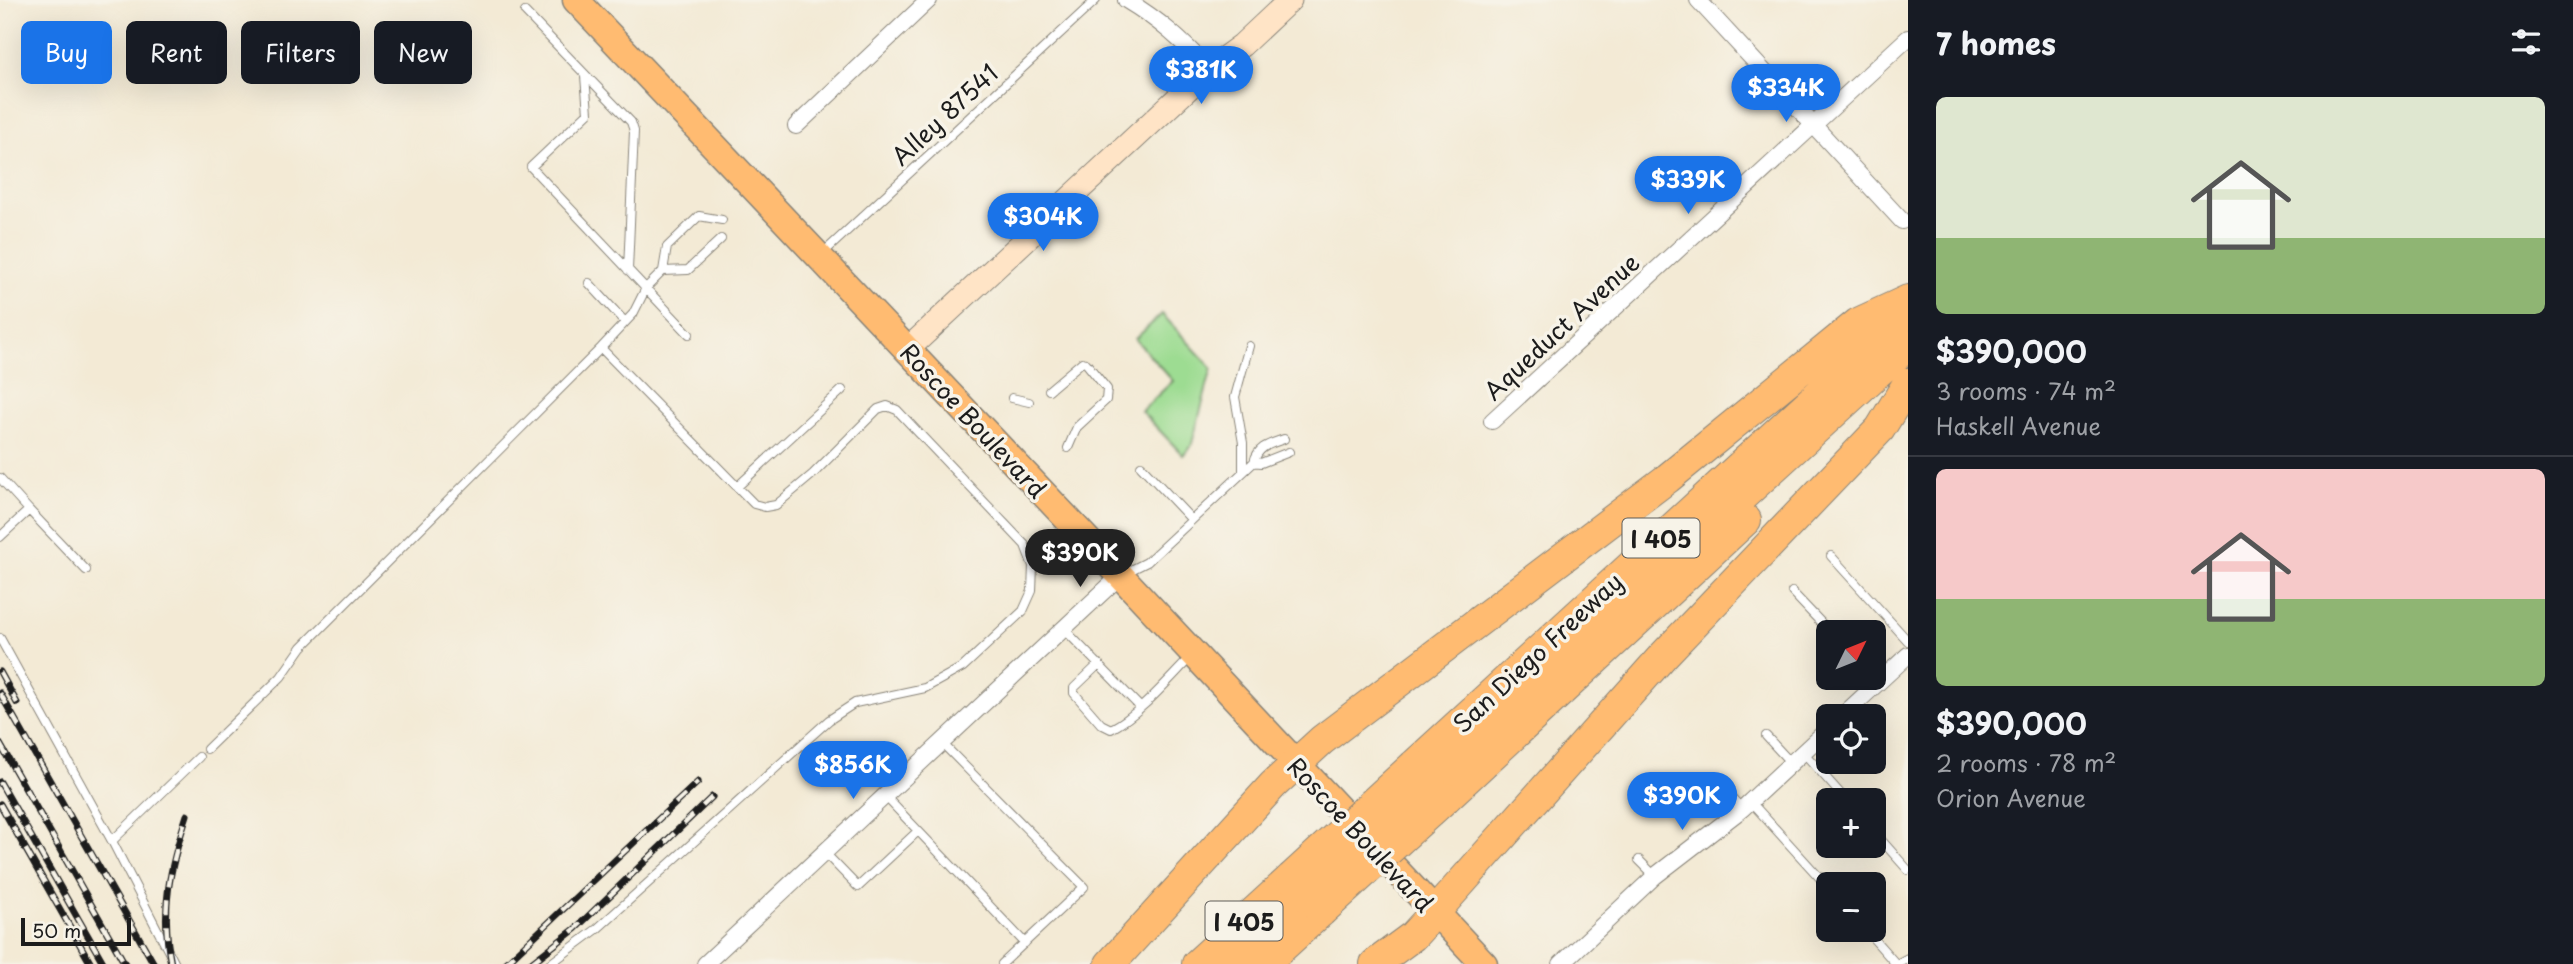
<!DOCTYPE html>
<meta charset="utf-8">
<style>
:root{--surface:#171b24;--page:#242831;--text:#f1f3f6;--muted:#9ea1a6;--line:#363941;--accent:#1a73e8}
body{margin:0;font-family:"Playpen Sans",sans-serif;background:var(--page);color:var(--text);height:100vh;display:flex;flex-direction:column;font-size:26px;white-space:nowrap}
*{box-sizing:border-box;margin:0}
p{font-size:23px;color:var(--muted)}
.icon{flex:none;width:38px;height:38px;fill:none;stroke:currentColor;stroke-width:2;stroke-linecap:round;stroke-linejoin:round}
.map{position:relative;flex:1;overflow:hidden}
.panel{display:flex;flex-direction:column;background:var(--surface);width:665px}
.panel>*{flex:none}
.banner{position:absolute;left:21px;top:21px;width:665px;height:63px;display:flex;gap:14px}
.needle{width:46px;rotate:47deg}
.buttons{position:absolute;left:1816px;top:620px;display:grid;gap:14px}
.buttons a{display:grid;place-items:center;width:70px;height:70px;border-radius:10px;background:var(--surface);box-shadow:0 7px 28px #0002;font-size:35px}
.scale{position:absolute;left:21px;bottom:18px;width:110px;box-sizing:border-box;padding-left:7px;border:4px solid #1c1c1c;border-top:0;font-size:19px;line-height:24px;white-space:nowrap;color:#1c1c1c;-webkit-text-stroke:5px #f7f3e8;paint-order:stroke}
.price{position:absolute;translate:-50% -60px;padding:0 16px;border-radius:24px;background:var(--accent);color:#fff;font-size:23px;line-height:46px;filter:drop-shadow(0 2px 4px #0008)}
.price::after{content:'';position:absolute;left:50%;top:42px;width:21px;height:16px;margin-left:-10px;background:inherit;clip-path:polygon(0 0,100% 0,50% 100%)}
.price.on{background:#222;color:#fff}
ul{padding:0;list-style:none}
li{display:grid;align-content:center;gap:14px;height:371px;padding:0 28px}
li+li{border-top:2px solid var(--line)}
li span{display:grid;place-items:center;height:217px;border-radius:10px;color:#555}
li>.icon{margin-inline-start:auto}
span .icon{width:126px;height:126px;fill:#fffc;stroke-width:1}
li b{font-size:30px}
h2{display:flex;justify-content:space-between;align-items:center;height:84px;padding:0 28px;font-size:30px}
.pill{padding:0 24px;border-radius:10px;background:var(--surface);box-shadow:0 7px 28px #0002;font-size:24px;line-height:63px}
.pill.on{background:var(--accent);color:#fff}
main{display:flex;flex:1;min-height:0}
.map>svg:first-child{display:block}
.green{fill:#9ddc92;stroke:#5c7c57;stroke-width:2}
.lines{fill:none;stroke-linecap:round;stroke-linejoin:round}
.lane-casing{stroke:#888378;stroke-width:10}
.street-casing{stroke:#888378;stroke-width:18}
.secondary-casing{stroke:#888378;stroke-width:25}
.primary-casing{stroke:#888378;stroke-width:29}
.highway-casing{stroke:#888378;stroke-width:32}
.lane{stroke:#fff;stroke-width:8}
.street{stroke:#fff;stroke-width:16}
.secondary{stroke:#ffe4c6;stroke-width:23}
.primary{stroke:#ffbb71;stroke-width:26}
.highway{stroke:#ffbb71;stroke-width:30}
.rail-casing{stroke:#1c1c1c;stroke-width:7}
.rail{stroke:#f7f3e8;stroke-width:4.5;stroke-dasharray:13;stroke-linecap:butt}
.highway-bridge-casing{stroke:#888378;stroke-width:32;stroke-linecap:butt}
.highway-bridge{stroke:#ffbb71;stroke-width:30}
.labels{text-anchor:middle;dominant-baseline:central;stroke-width:7;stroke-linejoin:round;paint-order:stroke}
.shield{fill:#f7f3e8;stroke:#5e5c59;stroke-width:2}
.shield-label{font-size:23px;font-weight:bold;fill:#1c1c1c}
.street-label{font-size:24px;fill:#1c1c1c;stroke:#f7f3e8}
</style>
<main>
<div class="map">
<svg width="1908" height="964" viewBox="0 0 1908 964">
<rect width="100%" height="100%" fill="#f7f3e8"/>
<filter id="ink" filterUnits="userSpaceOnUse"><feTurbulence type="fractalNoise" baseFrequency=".0143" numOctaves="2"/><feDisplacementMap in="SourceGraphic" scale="14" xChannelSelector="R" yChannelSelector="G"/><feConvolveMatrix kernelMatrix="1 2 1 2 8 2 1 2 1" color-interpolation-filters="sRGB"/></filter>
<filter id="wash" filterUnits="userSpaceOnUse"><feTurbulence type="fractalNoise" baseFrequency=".00686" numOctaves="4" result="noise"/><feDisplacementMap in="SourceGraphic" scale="28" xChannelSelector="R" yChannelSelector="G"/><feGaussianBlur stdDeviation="1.57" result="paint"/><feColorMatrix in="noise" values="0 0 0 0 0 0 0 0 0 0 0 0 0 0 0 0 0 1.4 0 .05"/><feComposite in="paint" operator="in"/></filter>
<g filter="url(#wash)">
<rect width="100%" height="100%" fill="#f3ead5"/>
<path class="green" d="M1162 314 1212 368 1191 447 1183 455 1141 411 1173 381 1135 339Z"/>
</g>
<g filter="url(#ink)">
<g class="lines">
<g class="lane-casing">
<path id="lane" d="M525 12 631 122 634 131 628 270
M585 76 588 113 531 167 689 334
M821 255 1096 0
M663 271 667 247 699 216 722 220
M589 283 625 322
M1049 390 1082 362 1086 363 1107 389 1106 400 1077 427 1068 448
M1012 398 1029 402
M1254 462 1261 463 1289 452
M1141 466 1192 520
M1243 472V443L1235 397 1249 346
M0 478 29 510
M737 487 842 390
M0 537 29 510 86 570
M1831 556 1908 641
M1123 574 1147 562 1254 462C1258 446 1270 444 1284 439
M1792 592 1830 632
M1064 629 1140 707
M0 638 112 841 175 964
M1099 664 1074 688V693L1101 724 1111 729C1139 715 1169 679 1192 656
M1766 736 1791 763
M942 743 1084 887 1002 964
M207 749 281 677 302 647 601 348 633 314 646 288 663 271 688 270 721 239
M1803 752 1846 800
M1724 789 1742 809
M885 796 1025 943
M1750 801 1829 888
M1874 832 1908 870
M112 841 199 757
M825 853 858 887 918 831
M1639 860 1655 876
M1865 929 1896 964
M550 964 597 929 829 720 855 703 925 688 963 667 1023 611 1032 591 1033 566 1025 545 897 410 887 406 878 409 813 474 776 505 765 507 754 504 601 348
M1897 964 1908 958"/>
</g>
<g class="street-casing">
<path id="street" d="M1126 0C1161 21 1181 40 1209 69
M1698 0 1902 221
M796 126 929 0
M1492 421 1908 38
M1842 716 1908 655
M705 964 1121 575
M1561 964 1655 876 1742 809 1829 728"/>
</g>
<g class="secondary-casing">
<path id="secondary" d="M908 349 1209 69 1242 45 1290 0"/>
</g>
<g class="primary-casing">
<path id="primary" d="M576 0 1078 530 1484 964"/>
</g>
<g class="highway-casing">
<path id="highway" d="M1414 765 1908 312
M1431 781 1908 345
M1446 798 1746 520
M1110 964 1273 785 1322 740 1668 478 1858 323 1908 300
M1197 964 1291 878
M1232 964 1306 896
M1264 964 1321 912
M1375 964 1413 936 1435 912 1662 657 1880 429 1908 383"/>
</g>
<use href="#lane" class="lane"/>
<use href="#street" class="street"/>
<use href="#secondary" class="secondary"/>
<use href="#primary" class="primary"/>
<use href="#highway" class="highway"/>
<g class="rail-casing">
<path id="rail" d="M0 672 17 703
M0 693 154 964
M0 744 125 964
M0 782 104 964
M0 804 91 964
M171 964C160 909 170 867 187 815
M505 964 698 782
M530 964 575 929 712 797"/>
</g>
<use href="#rail" class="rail"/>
<g class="highway-bridge-casing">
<path id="highway-bridge" d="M1291 878 1414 765
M1306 896 1431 781
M1321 912 1446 798"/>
</g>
<use href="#highway-bridge" class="highway-bridge"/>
</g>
</g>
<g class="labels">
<g class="shield">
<rect x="1622.5" y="518.5" width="77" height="39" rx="5"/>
<rect x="1205.5" y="901.5" width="77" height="39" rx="5"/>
</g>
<g class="shield-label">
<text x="1661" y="538">I 405</text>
<text x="1244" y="921">I 405</text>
</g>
<g class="street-label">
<text transform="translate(944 114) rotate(-43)">Alley 87541</text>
<text transform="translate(1561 326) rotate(-43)">Aqueduct Avenue</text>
<text transform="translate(974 420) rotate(47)">Roscoe Boulevard</text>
<text transform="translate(1537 652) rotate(-43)">San Diego Freeway</text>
<text transform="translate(1361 834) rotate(47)">Roscoe Boulevard</text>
</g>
</g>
</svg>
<div class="buttons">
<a><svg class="needle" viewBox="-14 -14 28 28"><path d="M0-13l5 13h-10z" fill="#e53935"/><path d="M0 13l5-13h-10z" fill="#9ea1a6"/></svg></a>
<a><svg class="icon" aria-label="locate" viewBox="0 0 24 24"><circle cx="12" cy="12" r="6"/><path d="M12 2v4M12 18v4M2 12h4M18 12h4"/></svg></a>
<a>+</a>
<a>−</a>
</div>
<div class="scale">50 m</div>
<b class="price" style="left:1201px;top:106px">$381K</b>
<b class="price" style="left:1786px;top:124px">$334K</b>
<b class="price" style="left:1688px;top:216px">$339K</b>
<b class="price" style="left:1043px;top:253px">$304K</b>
<b class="price on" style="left:1080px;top:589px">$390K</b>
<b class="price" style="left:853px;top:801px">$856K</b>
<b class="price" style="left:1682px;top:832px">$390K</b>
<div class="banner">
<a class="pill on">Buy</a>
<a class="pill">Rent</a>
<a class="pill">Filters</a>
<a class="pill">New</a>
</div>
</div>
<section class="panel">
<h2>7 homes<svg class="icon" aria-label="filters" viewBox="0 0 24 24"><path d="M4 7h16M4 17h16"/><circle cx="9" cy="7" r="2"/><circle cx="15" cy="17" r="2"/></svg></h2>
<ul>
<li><span style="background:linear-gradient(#dfe7d0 65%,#8fb573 0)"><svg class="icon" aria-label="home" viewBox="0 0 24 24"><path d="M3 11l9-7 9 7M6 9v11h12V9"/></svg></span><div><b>$390,000</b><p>3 rooms · 74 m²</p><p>Haskell Avenue</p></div></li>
<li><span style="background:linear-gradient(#f6c9c9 60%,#8fb573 0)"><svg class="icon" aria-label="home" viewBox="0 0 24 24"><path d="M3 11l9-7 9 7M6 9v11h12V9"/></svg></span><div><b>$390,000</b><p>2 rooms · 78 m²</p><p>Orion Avenue</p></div></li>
</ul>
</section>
</main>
